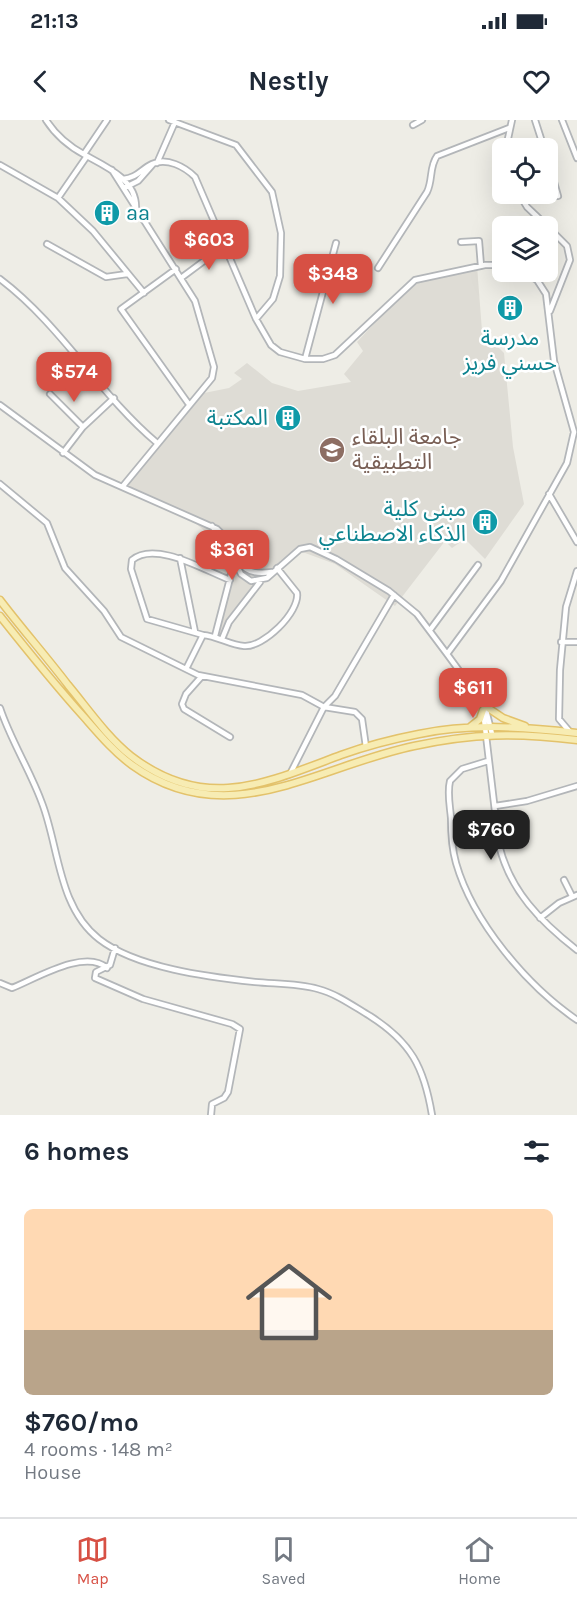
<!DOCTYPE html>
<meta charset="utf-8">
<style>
:root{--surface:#fff;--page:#f2f2f3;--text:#1f2937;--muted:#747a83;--line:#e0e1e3;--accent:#d75044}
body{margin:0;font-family:Karla,"Noto Sans Arabic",sans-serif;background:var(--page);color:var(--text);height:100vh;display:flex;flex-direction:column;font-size:22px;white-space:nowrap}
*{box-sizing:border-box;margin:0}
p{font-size:20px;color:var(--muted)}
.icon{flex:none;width:33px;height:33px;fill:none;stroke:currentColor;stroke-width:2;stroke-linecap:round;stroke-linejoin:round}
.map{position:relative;height:995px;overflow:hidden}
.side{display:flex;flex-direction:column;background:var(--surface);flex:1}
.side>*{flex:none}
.tools{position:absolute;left:492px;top:18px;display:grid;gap:12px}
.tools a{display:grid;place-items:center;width:66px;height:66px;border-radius:9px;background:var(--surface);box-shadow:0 6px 24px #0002;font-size:30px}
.price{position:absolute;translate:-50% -51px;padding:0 14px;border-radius:12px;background:var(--accent);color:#fff;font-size:20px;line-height:39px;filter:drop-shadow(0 2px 3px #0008)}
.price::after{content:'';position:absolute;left:50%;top:36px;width:18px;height:14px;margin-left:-9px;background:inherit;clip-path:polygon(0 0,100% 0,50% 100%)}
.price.active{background:#222;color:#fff}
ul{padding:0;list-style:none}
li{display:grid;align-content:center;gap:12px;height:318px;padding:0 24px}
li span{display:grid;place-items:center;height:186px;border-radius:9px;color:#555}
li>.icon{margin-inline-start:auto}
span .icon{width:108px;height:108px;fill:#fffc;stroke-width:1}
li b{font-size:26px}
h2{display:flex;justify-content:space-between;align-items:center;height:72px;padding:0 24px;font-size:26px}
.status{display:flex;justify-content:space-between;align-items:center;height:42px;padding:0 30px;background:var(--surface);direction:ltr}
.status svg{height:16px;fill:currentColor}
header{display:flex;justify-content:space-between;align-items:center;height:78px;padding:0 24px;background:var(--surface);font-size:27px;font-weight:700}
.tabs{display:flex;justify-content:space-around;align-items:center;height:84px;border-top:2px solid var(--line);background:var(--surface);font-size:16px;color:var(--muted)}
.tabs a{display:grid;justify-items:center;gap:3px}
.tabs .active{color:var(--accent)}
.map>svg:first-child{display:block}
.education{fill:#dedcd5}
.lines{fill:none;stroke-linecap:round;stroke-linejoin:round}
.minor-casing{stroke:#b3b6b9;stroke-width:8}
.major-casing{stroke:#e3c26b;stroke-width:9}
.minor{stroke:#fff;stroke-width:4.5}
.major{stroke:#f7ecb3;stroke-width:6}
.labels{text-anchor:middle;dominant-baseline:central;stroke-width:5;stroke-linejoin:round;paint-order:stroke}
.culture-label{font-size:22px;fill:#0d838f;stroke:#fff;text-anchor:end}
.education-label{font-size:22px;fill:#785e54;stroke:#fff;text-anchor:start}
</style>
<div class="status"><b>21:13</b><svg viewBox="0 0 49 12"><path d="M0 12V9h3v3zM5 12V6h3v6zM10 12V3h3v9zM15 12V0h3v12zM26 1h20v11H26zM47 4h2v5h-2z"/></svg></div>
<header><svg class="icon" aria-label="back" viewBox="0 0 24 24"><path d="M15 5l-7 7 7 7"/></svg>Nestly<svg class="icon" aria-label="heart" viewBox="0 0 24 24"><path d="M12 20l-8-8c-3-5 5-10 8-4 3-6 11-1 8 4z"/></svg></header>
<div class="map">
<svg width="577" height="995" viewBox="0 0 577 995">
<rect width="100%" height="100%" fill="#eeede6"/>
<path class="education" d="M477 146 482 211 504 233 513 327 524 384 485 439 465 419 452 428 445 421 395 486 335 444 297 430 280 441V447L257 469 220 516 218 504 232 465 234 444 227 429 195 403 125 369 148 334 199 274 229 268 242 259 234 253 247 243 272 263 298 271 351 262 344 254 363 231 357 222 414 161Z"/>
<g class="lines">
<g class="minor-casing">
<path id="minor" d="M46 0C55 14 70 27 85 35 105 46 136 59 136 87
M169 0 236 25 272 72 281 113 280 156 273 179 256 199
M535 0 544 28
M562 0 577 38
M413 5 422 0
M506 28 512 0
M84 34 107 0
M548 41 558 76
M157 43 175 2
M0 45 58 78 93 111 144 173
M112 50 195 181 214 247 212 258 123 366
M123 59C137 58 141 49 152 44 167 37 185 47 195 57L256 199 271 225 280 232 305 239H323L335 235 415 160 485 145H502
M126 67 138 61 153 44
M519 74 527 87 547 106
M58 78 87 36
M548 107 567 126 570 140 550 191
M461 122 479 121 481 146
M47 124 106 157 127 154
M378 148 427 72C433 60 429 47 437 36L509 8
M176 149 121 189 188 283
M181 158 224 126
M0 159C61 205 99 274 156 322
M305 239 336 123
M50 274 83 307
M0 285 95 355 217 409C242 431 232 458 272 452
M63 333 83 307 114 278
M0 364 47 403 65 448 104 491 121 517 198 555 302 575 324 587 355 592 362 599 366 627
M549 374 577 422
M212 406 226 424 241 454 251 461 267 458 300 429 310 427 336 439 389 471 417 494 447 534 485 586 492 614
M180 438 195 512
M430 510 478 445
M203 515 147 499 131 449 132 440C155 420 206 451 230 460
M215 516 234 443
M222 519 229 502 260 462
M561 522H577
M447 534 501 461 567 343 574 312 554 241 546 174 537 160 522 152
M186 549 203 515C217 516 230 525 244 526 263 528 300 492 297 473L277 448
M202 556 186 574 182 584 184 589 230 617
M0 588C11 621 30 650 42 683 59 727 58 787 99 819 136 848 209 857 255 862 276 864 297 863 318 869 337 874 353 886 370 896 411 922 424 947 432 995
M483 590 499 725C510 771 541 802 577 830
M570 612 559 599 560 550 566 487 577 451
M488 641 462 649 450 661C447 673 450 686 451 698 451 713 452 729 456 743 473 802 527 866 577 900
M290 654 324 587 335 576 394 475
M495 686 527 681 577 666
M564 760 572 776
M540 798 559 783 577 775
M115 828 110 845 96 852 95 858 143 879 232 904 240 909 228 972 224 978 212 984 211 995
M0 863 12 868C35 859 85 828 107 848"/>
</g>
<g class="major-casing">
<path id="major" d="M0 480C22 509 46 536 68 565 88 589 107 617 131 636 205 693 266 663 341 635 366 626 393 619 419 614 471 603 525 607 577 613
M0 496C27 530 55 565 84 597 99 614 114 632 132 645 228 714 317 646 414 626 474 613 517 613 577 620
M485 586 503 598 525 606
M470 607 480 599 483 590"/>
</g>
<use href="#minor" class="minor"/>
<use href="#major" class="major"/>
</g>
<defs>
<g id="building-disc" transform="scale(1.35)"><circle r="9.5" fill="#0f9aa8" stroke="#fff"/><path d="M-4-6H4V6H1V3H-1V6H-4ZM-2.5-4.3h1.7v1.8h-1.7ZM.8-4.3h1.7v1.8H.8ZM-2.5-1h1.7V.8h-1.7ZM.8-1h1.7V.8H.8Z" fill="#fff"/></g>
<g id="university-disc" transform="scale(1.35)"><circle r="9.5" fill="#8d6e63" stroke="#fff"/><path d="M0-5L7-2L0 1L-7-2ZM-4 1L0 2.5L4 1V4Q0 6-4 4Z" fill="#fff"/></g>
</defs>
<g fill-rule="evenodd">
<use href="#building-disc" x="107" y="93"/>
<use href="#building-disc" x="510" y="188"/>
<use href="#building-disc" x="288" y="298"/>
<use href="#university-disc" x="332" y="330"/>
<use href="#building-disc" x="485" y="402"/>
</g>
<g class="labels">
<g class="culture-label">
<text x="126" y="93" text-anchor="start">aa</text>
<text x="510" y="218" text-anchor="middle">مدرسة<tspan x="510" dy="25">حسني فريز</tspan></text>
<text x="268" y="298">المكتبة</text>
<text x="466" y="389">مبنى كلية<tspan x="466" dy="25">الذكاء الاصطناعي</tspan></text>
</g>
<g class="education-label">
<text x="352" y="317">جامعة البلقاء<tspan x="352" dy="25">التطبيقية</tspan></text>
</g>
</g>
</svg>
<div class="tools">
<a><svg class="icon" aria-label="locate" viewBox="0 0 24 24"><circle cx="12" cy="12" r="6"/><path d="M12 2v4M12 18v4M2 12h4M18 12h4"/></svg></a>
<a><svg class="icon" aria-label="layers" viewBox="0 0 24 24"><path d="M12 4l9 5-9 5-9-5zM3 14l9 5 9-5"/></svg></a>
</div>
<b class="price" style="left:209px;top:151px">$603</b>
<b class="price" style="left:333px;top:185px">$348</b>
<b class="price" style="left:74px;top:283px">$574</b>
<b class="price" style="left:232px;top:461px">$361</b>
<b class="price" style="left:473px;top:599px">$611</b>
<b class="price active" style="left:491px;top:741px">$760</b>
</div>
<section class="side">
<h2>6 homes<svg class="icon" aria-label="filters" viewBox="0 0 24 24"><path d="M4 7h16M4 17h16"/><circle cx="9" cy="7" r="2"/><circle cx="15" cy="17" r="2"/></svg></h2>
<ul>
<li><span style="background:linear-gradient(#ffd9b3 65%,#b9a48a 0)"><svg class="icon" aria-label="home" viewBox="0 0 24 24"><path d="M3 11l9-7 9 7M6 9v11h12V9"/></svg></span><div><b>$760/mo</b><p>4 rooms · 148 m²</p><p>House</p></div></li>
</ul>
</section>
<nav class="tabs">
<a class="active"><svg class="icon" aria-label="map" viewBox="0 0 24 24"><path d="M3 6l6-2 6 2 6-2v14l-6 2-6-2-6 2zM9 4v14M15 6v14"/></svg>Map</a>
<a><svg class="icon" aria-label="saved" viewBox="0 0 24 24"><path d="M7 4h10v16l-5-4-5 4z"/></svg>Saved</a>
<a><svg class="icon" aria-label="home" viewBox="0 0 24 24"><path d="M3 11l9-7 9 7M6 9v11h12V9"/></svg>Home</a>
</nav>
